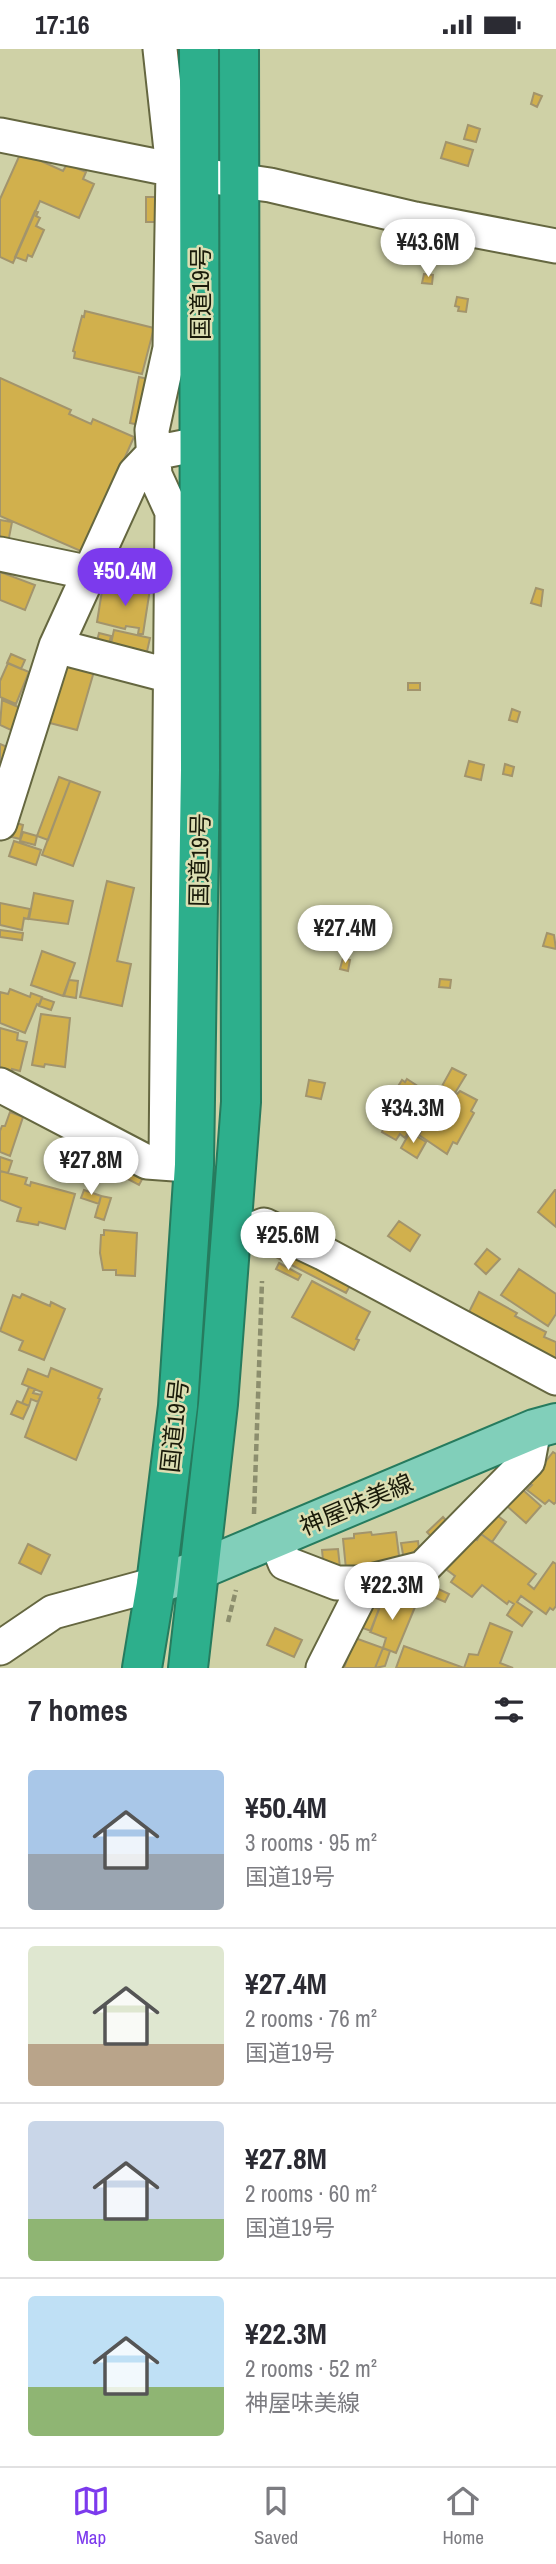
<!DOCTYPE html>
<meta charset="utf-8">
<style>
:root{--surface:#fff;--page:#f2f2f3;--text:#2b2b33;--muted:#7c7c81;--line:#e1e1e2;--accent:#7c3aed}
body{margin:0;font-family:"Archivo Narrow","Noto Sans JP",sans-serif;background:var(--page);color:var(--text);height:100vh;display:flex;flex-direction:column;font-size:26px;white-space:nowrap}
*{box-sizing:border-box;margin:0}
p{font-size:23px;color:var(--muted)}
.icon{flex:none;width:38px;height:38px;fill:none;stroke:currentColor;stroke-width:2;stroke-linecap:round;stroke-linejoin:round}
.map{position:relative;height:1619px;overflow:hidden}
.panel{display:flex;flex-direction:column;background:var(--surface);flex:1}
.panel>*{flex:none}
.price{position:absolute;translate:-50% -60px;padding:0 16px;border-radius:24px;background:#fff;color:#222;font-size:23px;line-height:46px;filter:drop-shadow(0 2px 4px #0008)}
.price::after{content:'';position:absolute;left:50%;top:42px;width:21px;height:16px;margin-left:-10px;background:inherit;clip-path:polygon(0 0,100% 0,50% 100%)}
.price.active{background:var(--accent);color:#fff}
ul{padding:0;list-style:none}
li{display:flex;align-items:center;gap:21px;height:175px;padding:0 28px}
li+li{border-top:2px solid var(--line)}
li span{display:grid;place-items:center;flex:none;width:196px;height:140px;border-radius:7px;color:#555}
li>.icon{margin-inline-start:auto}
span .icon{width:84px;height:84px;fill:#fffc;stroke-width:1}
li b{font-size:30px}
h2{display:flex;justify-content:space-between;align-items:center;height:84px;padding:0 28px;font-size:30px}
.status{display:flex;justify-content:space-between;align-items:center;height:49px;padding:0 35px;background:var(--surface);direction:ltr}
.status svg{height:19px;fill:currentColor}
.tab-bar{display:flex;justify-content:space-around;align-items:center;height:98px;border-top:2px solid var(--line);background:var(--surface);font-size:19px;color:var(--muted)}
.tab-bar a{display:grid;justify-items:center;gap:4px}
.tab-bar .active{color:var(--accent)}
.map>svg:first-child{display:block}
.building{fill:#d1b04d;stroke:#a2946c;stroke-width:2}
.lines{fill:none;stroke-linecap:round;stroke-linejoin:round}
.minor-casing{stroke:#656740;stroke-width:37}
.major-casing{stroke:#267b5e;stroke-width:42}
.highway-casing{stroke:#267b5e;stroke-width:42}
.path{stroke:#8c8e6d;stroke-width:4.5;stroke-dasharray:7 3.5;stroke-linecap:butt}
.minor{stroke:#fff;stroke-width:33}
.major{stroke:#81cfba;stroke-width:38}
.highway{stroke:#2daf8c;stroke-width:38}
.labels{text-anchor:middle;dominant-baseline:central;stroke-width:5;stroke-linejoin:round;paint-order:stroke}
.street-label{font-size:24px;fill:#1a1b0a;stroke:#dcdeb2}
</style>
<div class="status"><b>17:16</b><svg viewBox="0 0 49 12"><path d="M0 12V9h3v3zM5 12V6h3v6zM10 12V3h3v9zM15 12V0h3v12zM26 1h20v11H26zM47 4h2v5h-2z"/></svg></div>
<div class="map">
<svg width="556" height="1619" viewBox="0 0 556 1619">
<rect width="100%" height="100%" fill="#cfd1a6"/>
<path class="building" d="M534 44 542 47 537 58 531 55Z
M468 76 480 80 476 93 464 90Z
M446 93 473 101 468 117 441 109Z
M21 103 63 122 67 115 86 123 83 130 94 135 79 169 40 152 13 214 0 208V150Z
M146 148H155V173H146Z
M35 162 38 163 36 167 40 169 36 177 44 181 32 208 28 206 26 212 15 208Z
M424 225 433 226 432 235 422 234Z
M457 248 468 250 466 263 458 262 459 258 455 257Z
M85 262 154 279 142 325 74 309 75 303 73 302 82 267 84 268Z
M139 328 148 330 139 376 130 374Z
M0 329 71 361 69 365 91 375 93 370 134 388 83 503 0 467Z
M0 471 12 473 7 499 0 497Z
M0 523 35 536 25 561 0 551Z
M125 535 150 540 143 585H138L139 579 126 577 125 580 97 573 102 542 115 544 116 538 124 539Z
M536 539 543 541 541 557 531 554Z
M114 581 150 589 146 607 110 599Z
M99 584 111 587 108 599 96 596Z
M11 605 25 611 21 620 7 614Z
M63 610 95 619 77 681 46 673Z
M8 614 29 623 16 655 0 648V632Z
M408 634H420V641H408Z
M2 651 23 660 13 682 0 676Z
M512 660 520 663 517 673 509 671Z
M0 695 7 698 5 701 12 704 0 731Z
M469 712 484 716 481 731 465 727Z
M505 715 514 718 512 727 503 725Z
M59 728 70 732 48 791 37 787Z
M70 732 100 743 73 817 42 806Z
M16 774 23 776 20 790 12 788Z
M23 783 37 787 35 796 20 792Z
M14 792 41 801 36 816 9 807Z
M107 832 134 839 117 912 131 915 122 957 80 948Z
M34 844 73 852 68 875 29 870Z
M0 854 30 860 28 870 24 869 22 881 0 876Z
M0 881 23 884 22 891 0 888Z
M547 884 554 886 556 900 543 897Z
M42 902 75 914 63 947 31 936Z
M343 909 350 911 348 922 340 920Z
M440 930 451 931 450 939 439 938Z
M69 931 78 932 76 949 64 947Z
M10 940 30 948 31 944 42 948 39 956 37 955 25 984 0 974V943L8 945Z
M42 949 54 953 51 961 39 957Z
M41 965 70 969 65 1018 45 1015 44 1018 32 1016Z
M0 979 18 984 17 991 27 993 20 1022 12 1020V1023L0 1020Z
M452 1019 466 1026 455 1044 442 1037Z
M407 1030 430 1045 405 1089 400 1085 396 1091 382 1083 387 1073 379 1068 402 1031 405 1033Z
M309 1031 325 1034 321 1050 306 1047Z
M443 1040 457 1045 460 1042 477 1051 471 1062 474 1064 457 1095 453 1093 447 1105 419 1086 426 1073 423 1071Z
M10 1063 23 1068 10 1107 0 1103V1082L2 1077H5Z
M418 1072 423 1076 417 1086 411 1082Z
M410 1083 426 1093 417 1109 401 1099Z
M95 1096 146 1123 139 1136 88 1109Z
M0 1108 12 1112 8 1124 0 1122Z
M0 1122 27 1129 25 1135 30 1137 31 1133 75 1145 65 1180 39 1173 38 1176 17 1172 21 1159 0 1151Z
M84 1141 101 1147 99 1155 81 1149Z
M555 1141H556V1178L538 1163Z
M101 1147 111 1149 104 1171 95 1168Z
M399 1172 420 1186 410 1202 388 1187Z
M104 1181 137 1184 135 1227 116 1226V1221H103L100 1204 101 1186H104Z
M279 1193 353 1231 346 1244 272 1206Z
M487 1200 500 1210 486 1225 475 1215Z
M279 1214 301 1226 298 1231 276 1220Z
M519 1220 556 1245V1265L548 1277 501 1246Z
M312 1232 370 1263 356 1290 359 1291 354 1301 292 1268Z
M479 1243 517 1264 515 1267 546 1283 544 1288 556 1293V1309L553 1314 466 1269Z
M22 1245 50 1257 51 1253 65 1260 44 1311 19 1301 23 1292 0 1282 13 1246 20 1249Z
M51 1319 102 1340 98 1349 100 1350 76 1411 25 1388 42 1343 22 1335 28 1320 48 1328Z
M29 1338 35 1340 33 1344 41 1346 38 1353 31 1350 29 1357 22 1354Z
M17 1352 29 1357 23 1370 11 1365Z
M553 1403 556 1405V1453L554 1455 549 1451 545 1455 527 1441 532 1436 529 1434Z
M514 1433 541 1457 526 1474 499 1450Z
M487 1459 506 1473 492 1493 481 1485 477 1491 468 1484Z
M443 1468 453 1479 437 1494 427 1483Z
M371 1483 372 1486 396 1483 400 1514 346 1520 343 1490 354 1489V1485Z
M468 1484 477 1491 481 1485 536 1525 528 1535 534 1540 553 1513 556 1515V1557L553 1561 550 1559 546 1565 521 1547 517 1553 532 1563 522 1577 507 1566 514 1555 509 1552 507 1555 482 1536 472 1548 451 1533 455 1527 443 1518Z
M418 1492 420 1509 404 1511 401 1494Z
M28 1495 50 1506 41 1525 19 1514Z
M338 1500 340 1519 324 1521 322 1501Z
M432 1537 449 1545 445 1553 429 1546Z
M384 1547 415 1558 396 1604 383 1599 386 1589 370 1583Z
M365 1555 379 1560 371 1582 357 1577Z
M490 1574 512 1583 500 1614 513 1619H396L404 1597 464 1619 469 1605 478 1606Z
M275 1579 302 1591 294 1608 267 1596Z
M355 1589 383 1599 375 1619H344Z
M383 1599 390 1602 385 1617 375 1619Z"/>
<g class="lines">
<g class="minor-casing">
<path id="minor" d="M160 0 173 120 170 299 152 381 155 426 172 463 166 1114
M0 86 200 126 270 136 415 170 556 197
M0 505 91 524
M56 597 171 627
M0 774 56 597 135 424 154 404 199 395
M0 1036 147 1113 188 1116
M232 1188 264 1176 323 1204 556 1329
M275 1489 285 1514 337 1534H363L423 1519 528 1412 534 1380
M0 1599 53 1563 156 1535
M323 1619 359 1548 363 1534"/>
</g>
<g class="major-casing">
<path id="major" d="M156 1535 199 1521 534 1380 556 1374"/>
</g>
<g class="highway-casing">
<path id="highway" d="M142 1619 156 1535 178 1357 194 1116 200 721 199 0
M188 1619 218 1355 241 1053 239 0"/>
</g>
<path class="path" d="M254 1465 262 1232
M228 1573 236 1541"/>
<use href="#minor" class="minor"/>
<use href="#major" class="major"/>
<use href="#highway" class="highway"/>
</g>
<g class="labels">
<g class="street-label">
<text transform="translate(200 244) rotate(-90)">国道19号</text>
<text transform="translate(199 811) rotate(-89)">国道19号</text>
<text transform="translate(174 1377) rotate(-84)">国道19号</text>
<text transform="translate(356 1455) rotate(-23)">神屋味美線</text>
</g>
</g>
</svg>
<b class="price" style="left:428px;top:230px">¥43.6M</b>
<b class="price active" style="left:125px;top:559px">¥50.4M</b>
<b class="price" style="left:345px;top:916px">¥27.4M</b>
<b class="price" style="left:413px;top:1096px">¥34.3M</b>
<b class="price" style="left:91px;top:1148px">¥27.8M</b>
<b class="price" style="left:288px;top:1223px">¥25.6M</b>
<b class="price" style="left:392px;top:1573px">¥22.3M</b>
</div>
<section class="panel">
<h2>7 homes<svg class="icon" aria-label="filters" viewBox="0 0 24 24"><path d="M4 7h16M4 17h16"/><circle cx="9" cy="7" r="2"/><circle cx="15" cy="17" r="2"/></svg></h2>
<ul>
<li><span style="background:linear-gradient(#a9c7e8 60%,#9aa5b1 0)"><svg class="icon" aria-label="home" viewBox="0 0 24 24"><path d="M3 11l9-7 9 7M6 9v11h12V9"/></svg></span><div><b>¥50.4M</b><p>3 rooms · 95 m²</p><p>国道19号</p></div></li>
<li><span style="background:linear-gradient(#dfe7d0 70%,#b9a48a 0)"><svg class="icon" aria-label="home" viewBox="0 0 24 24"><path d="M3 11l9-7 9 7M6 9v11h12V9"/></svg></span><div><b>¥27.4M</b><p>2 rooms · 76 m²</p><p>国道19号</p></div></li>
<li><span style="background:linear-gradient(#c9d6e8 70%,#8fb573 0)"><svg class="icon" aria-label="home" viewBox="0 0 24 24"><path d="M3 11l9-7 9 7M6 9v11h12V9"/></svg></span><div><b>¥27.8M</b><p>2 rooms · 60 m²</p><p>国道19号</p></div></li>
<li><span style="background:linear-gradient(#bfe0f5 65%,#8fb573 0)"><svg class="icon" aria-label="home" viewBox="0 0 24 24"><path d="M3 11l9-7 9 7M6 9v11h12V9"/></svg></span><div><b>¥22.3M</b><p>2 rooms · 52 m²</p><p>神屋味美線</p></div></li>
</ul>
</section>
<nav class="tab-bar">
<a class="active"><svg class="icon" aria-label="map" viewBox="0 0 24 24"><path d="M3 6l6-2 6 2 6-2v14l-6 2-6-2-6 2zM9 4v14M15 6v14"/></svg>Map</a>
<a><svg class="icon" aria-label="saved" viewBox="0 0 24 24"><path d="M7 4h10v16l-5-4-5 4z"/></svg>Saved</a>
<a><svg class="icon" aria-label="home" viewBox="0 0 24 24"><path d="M3 11l9-7 9 7M6 9v11h12V9"/></svg>Home</a>
</nav>
